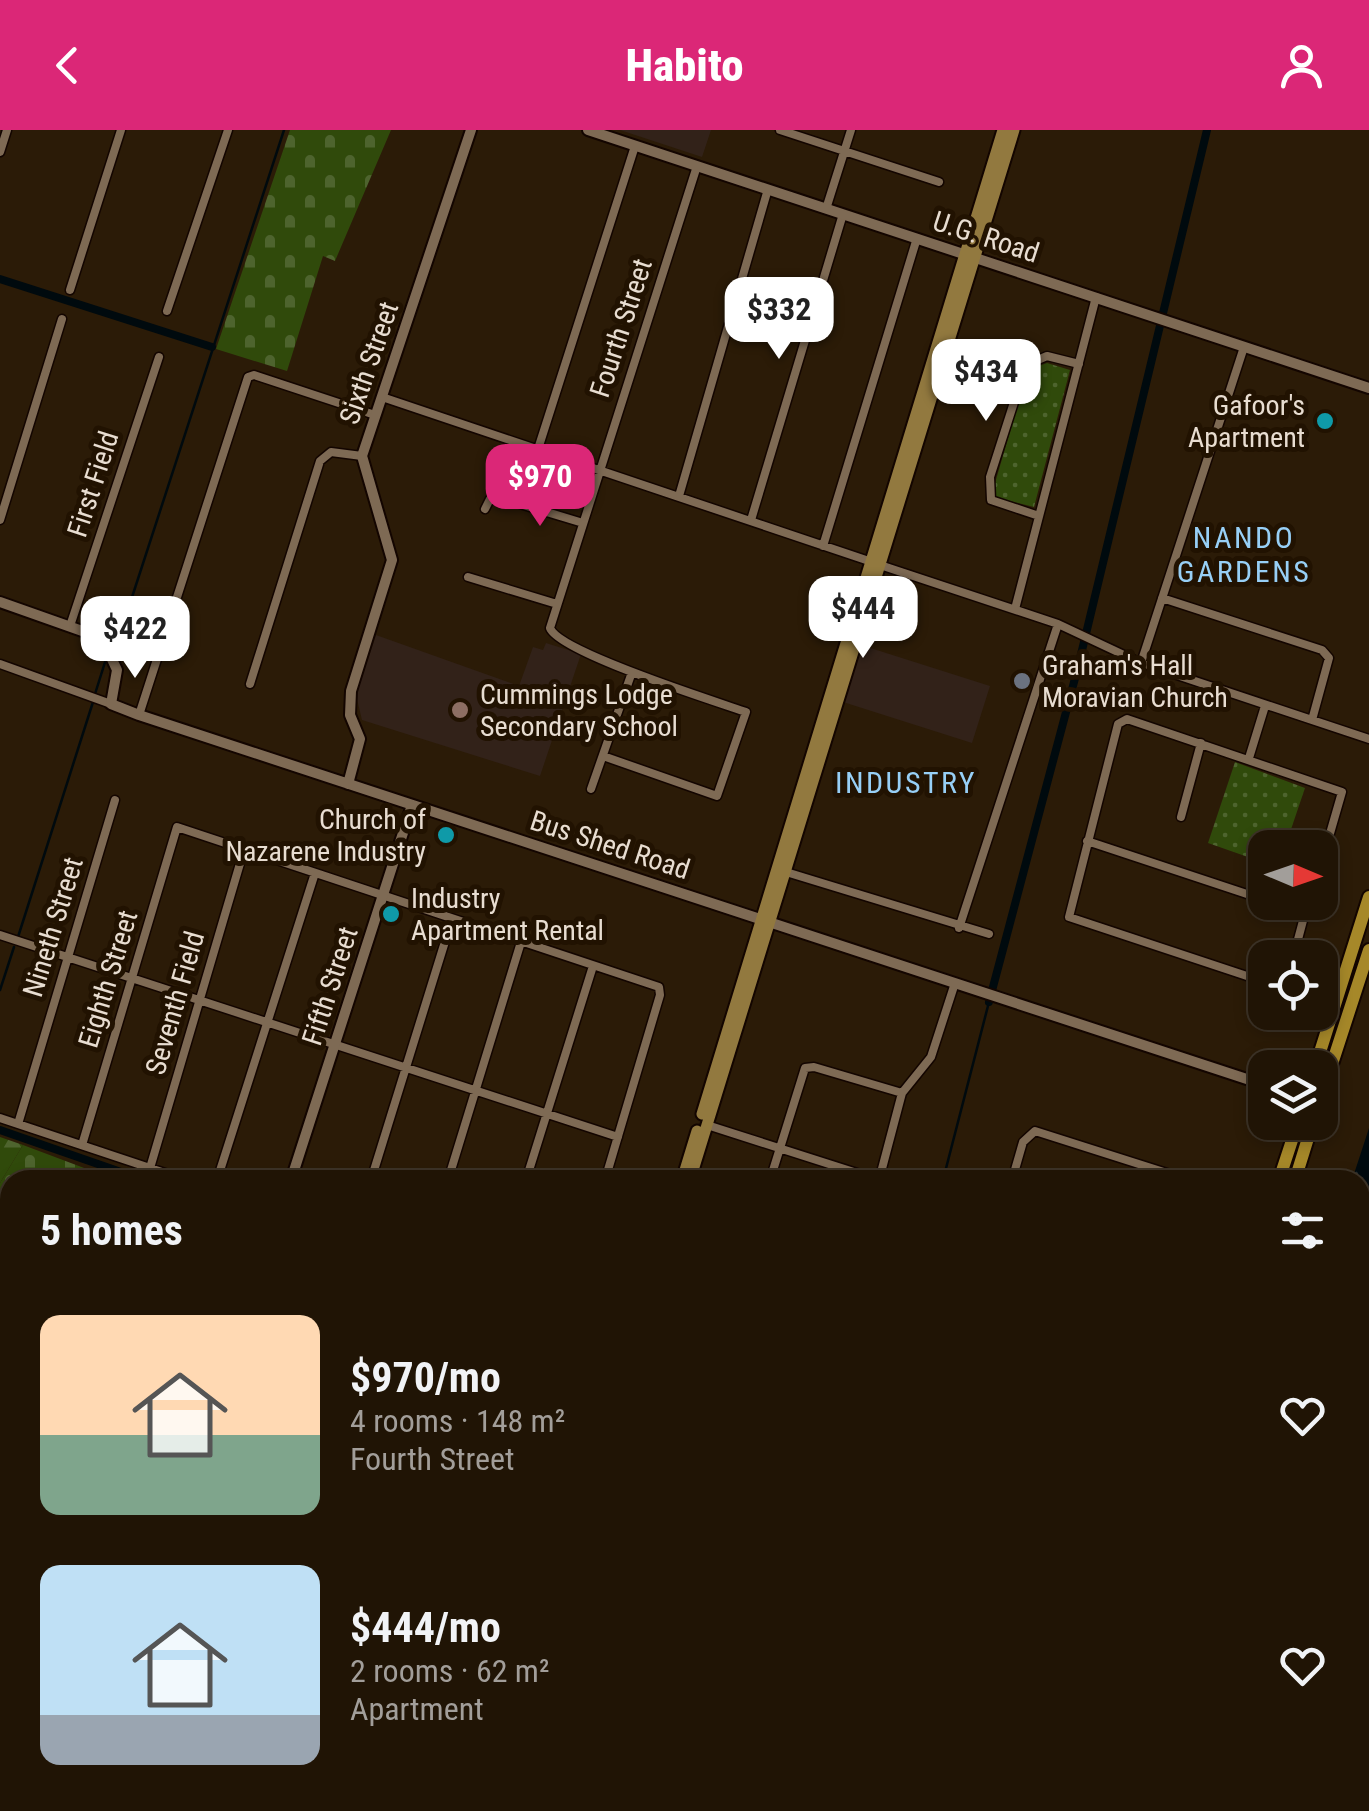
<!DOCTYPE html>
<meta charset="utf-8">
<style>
:root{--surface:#201405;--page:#281d0f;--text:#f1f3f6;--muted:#a29e9a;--line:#3d3327;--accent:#db2777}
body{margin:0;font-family:"Roboto Condensed",sans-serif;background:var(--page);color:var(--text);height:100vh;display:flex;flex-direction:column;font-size:38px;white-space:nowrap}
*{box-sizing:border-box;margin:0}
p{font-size:32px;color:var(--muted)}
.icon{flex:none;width:55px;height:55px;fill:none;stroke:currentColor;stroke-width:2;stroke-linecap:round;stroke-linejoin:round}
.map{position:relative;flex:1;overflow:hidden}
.drawer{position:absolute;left:0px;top:1040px;width:1370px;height:642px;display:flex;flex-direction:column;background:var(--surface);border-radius:30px 30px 0 0;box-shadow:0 5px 15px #0003,0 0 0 2px var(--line)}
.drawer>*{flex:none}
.needle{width:65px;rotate:92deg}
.fabs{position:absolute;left:1248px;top:700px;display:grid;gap:20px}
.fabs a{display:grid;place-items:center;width:90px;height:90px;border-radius:20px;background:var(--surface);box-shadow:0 5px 15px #0003,0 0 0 2px var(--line);font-size:50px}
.price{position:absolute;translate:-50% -85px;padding:0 22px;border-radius:20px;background:#fff;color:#222;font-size:32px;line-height:65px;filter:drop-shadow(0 2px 5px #0008)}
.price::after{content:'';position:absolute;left:50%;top:60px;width:30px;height:22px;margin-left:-15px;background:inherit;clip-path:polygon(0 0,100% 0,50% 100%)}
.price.current{background:var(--accent);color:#fff}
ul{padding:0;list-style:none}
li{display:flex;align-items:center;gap:30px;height:250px;padding:0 40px}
li span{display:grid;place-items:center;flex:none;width:280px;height:200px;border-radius:20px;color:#555}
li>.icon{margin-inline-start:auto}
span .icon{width:120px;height:120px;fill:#fffc;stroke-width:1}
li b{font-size:42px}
h2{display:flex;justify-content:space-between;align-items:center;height:120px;padding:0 40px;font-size:42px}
header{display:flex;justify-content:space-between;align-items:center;height:130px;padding:0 40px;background:var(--accent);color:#fff;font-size:45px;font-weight:800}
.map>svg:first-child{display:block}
.education{fill:#322219}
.grass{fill:#304a0b}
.forest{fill:url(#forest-firs)}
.cemetery{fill:url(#cemetery-stones)}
.park{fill:url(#park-dots)}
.water{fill:url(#water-ripples)}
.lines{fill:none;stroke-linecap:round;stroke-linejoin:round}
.stream{stroke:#000a0e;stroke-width:2.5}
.canal{stroke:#000a0e;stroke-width:8}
.minor-casing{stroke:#130500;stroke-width:11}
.tertiary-casing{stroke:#130500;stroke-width:14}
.secondary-casing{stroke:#130500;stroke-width:15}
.primary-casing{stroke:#130500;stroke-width:16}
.minor{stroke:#7e6a54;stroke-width:8}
.tertiary{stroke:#7e6a54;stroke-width:10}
.secondary{stroke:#92793f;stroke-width:11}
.primary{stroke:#a68829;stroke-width:12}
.culture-dot{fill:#0f9aa8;stroke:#211201;stroke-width:4}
.worship-dot{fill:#6b7280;stroke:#211201;stroke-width:4}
.education-dot{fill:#8d6e63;stroke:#211201;stroke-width:4}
.labels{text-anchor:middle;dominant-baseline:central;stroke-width:10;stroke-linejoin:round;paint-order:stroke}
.street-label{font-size:28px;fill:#e8ddd1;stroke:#211201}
.poi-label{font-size:28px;fill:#e8ddd1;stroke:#211201;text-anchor:start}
.neighbourhood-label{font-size:30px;letter-spacing:2.5px;fill:#97cff6;stroke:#211201}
</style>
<header><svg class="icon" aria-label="back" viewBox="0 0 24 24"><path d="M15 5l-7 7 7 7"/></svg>Habito<svg class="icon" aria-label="person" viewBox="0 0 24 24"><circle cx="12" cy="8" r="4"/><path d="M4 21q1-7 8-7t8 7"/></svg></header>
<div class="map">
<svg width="1369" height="1681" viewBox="0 0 1369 1681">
<defs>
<pattern id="forest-firs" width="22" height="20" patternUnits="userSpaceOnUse" patternTransform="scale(2.5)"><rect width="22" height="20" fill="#304a0b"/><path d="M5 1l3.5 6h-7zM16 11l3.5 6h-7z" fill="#4e642e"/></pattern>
<pattern id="cemetery-stones" width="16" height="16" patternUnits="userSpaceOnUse" patternTransform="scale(2.5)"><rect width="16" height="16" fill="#304a0b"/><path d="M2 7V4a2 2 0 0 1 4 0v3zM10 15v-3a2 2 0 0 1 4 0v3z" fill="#4e642e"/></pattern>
<pattern id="park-dots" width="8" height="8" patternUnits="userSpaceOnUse" patternTransform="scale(2.5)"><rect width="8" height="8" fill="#304a0b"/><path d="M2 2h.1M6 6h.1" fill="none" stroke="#4e642e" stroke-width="1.8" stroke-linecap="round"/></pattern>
<pattern id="water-ripples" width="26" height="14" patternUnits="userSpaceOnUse" patternTransform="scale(2.5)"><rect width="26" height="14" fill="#000a0e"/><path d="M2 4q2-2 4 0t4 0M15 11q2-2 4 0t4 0" fill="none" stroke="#252d30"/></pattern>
</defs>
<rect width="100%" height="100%" fill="#2b1b07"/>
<path class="education" d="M620 0H711L702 27Z
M376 505 519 556 533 517 543 520 546 513 581 524 540 646 362 590 356 565Z
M861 515 990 556 972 613 843 572Z"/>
<path class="grass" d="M0 1344 10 1367V1433L0 1430Z"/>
<path class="forest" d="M0 1007 23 1015 0 1053Z"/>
<path class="cemetery" d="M290 0H391L335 131 323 126 287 241 216 219Z
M23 1015 116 1050H10V1367L0 1344V1053Z"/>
<path class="park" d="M1047 233 1070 240 1034 377 997 368 993 360 1028 240Z
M1235 632 1305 658 1285 717 1265 718V733L1208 713Z"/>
<path class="water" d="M1369 998V1681H1250L1249 1673 1360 1672V1050H1352Z"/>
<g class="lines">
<path class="stream" d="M111 517 122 498 284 0
M95 564 106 529
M18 807 93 572
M0 860 14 817
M943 1050 989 872
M0 1663 10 1665
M36 1672 67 1681"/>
<path class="canal" d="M0 149 212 217
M989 872 1078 537 1207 0
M0 1000 144 1050
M0 1439 10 1442
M842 1672 873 1681
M1007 1672 1029 1681
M679 1681 685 1672"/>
<g class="minor-casing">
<path id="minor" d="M780 0 939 52
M0 22 7 0
M826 79 851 0
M70 160 121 0
M167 181 228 0
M382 267 872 432
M538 319 635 16
M679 366 768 59
M485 379 490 369 497 367 583 393
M1039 386 991 370 990 347 1026 235 1047 226 1079 234
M0 390 62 189
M751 390 843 84
M823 416 917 108
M880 435 1058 494 1141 533 1369 609
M468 447 557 474
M1162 468 1322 520 1329 528 1312 590
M1015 479 1096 167
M70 496 159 227
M1141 533 1244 217
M0 534 111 574
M250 554 320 331 331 322 362 326
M139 585 248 247 254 245 375 285
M603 626 717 666 746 582C714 571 559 522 550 498L697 36
M1249 628 1265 576
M591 659 632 542
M1181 687 1201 613
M1087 711 1265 770
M786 742 989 804
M1271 772 1305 784
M959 798 1058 494
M0 805 618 1007
M1293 828 1308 772
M1265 852 1069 787 1118 594 1127 589 1342 662 1320 738
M0 988 186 1050
M18 994 115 670
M707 995 879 1050
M82 1015 177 697 659 857 660 865 605 1050
M150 1038 244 720
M217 1050 315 743
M371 1050 452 789
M448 1050 521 812
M526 1050 593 836
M770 1050 805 938 814 937 902 963
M879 1050 902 963 931 927 955 853
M1012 1050 1023 1012 1035 1001 1189 1050
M0 1491 10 1494
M0 1580 10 1583
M326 1672 355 1681
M874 1672 902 1681
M814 1674 839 1681
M0 1680 3 1681
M75 1681 77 1672
M409 1681 412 1672
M578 1681 580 1672"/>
</g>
<g class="tertiary-casing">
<path id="tertiary" d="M588 0 1369 258
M0 472 102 508 117 540 111 574 139 585 1265 955
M348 654 360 609 350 585 351 561 392 430 362 326 471 0
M291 1050 412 675
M0 1627 10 1630
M0 1645 10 1648
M93 1672 123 1681
M153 1672 180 1681"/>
</g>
<g class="secondary-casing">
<path id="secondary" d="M702 984 1003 0
M682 1050 697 1001
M690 1050 1014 0
M486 1681 488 1672
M494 1681 497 1672"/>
</g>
<g class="primary-casing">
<path id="primary" d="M1315 938 1369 767
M1320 971 1369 820
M1279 1050 1298 992
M1295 1050 1313 992
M1105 1681 1107 1672
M1121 1681 1123 1672"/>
</g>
<use href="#minor" class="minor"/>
<use href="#tertiary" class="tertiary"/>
<use href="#secondary" class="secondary"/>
<use href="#primary" class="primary"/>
</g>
<g class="culture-dot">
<circle cx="1325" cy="291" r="10"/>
<circle cx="446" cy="705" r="10"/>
<circle cx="391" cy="784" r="10"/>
</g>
<circle class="worship-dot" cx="1022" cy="551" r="10"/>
<circle class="education-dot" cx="460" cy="580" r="10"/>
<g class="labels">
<g class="street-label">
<text transform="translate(986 107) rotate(18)">U.G. Road</text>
<text transform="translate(621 198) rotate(-72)">Fourth Street</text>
<text transform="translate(369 233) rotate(-71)">Sixth Street</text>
<text transform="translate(93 354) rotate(-72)">First Field</text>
<text transform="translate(610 715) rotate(18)">Bus Shed Road</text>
<text transform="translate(53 797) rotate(-73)">Nineth Street</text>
<text transform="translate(108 849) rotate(-73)">Eighth Street</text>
<text transform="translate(330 856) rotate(-72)">Fifth Street</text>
<text transform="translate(175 873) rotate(-74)">Seventh Field</text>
</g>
<g class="poi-label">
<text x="1305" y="275" text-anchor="end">Gafoor's<tspan x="1305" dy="32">Apartment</tspan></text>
<text x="1042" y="535">Graham's Hall<tspan x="1042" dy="32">Moravian Church</tspan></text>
<text x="480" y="564">Cummings Lodge<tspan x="480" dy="32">Secondary School</tspan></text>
<text x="426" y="689" text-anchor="end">Church of<tspan x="426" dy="32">Nazarene Industry</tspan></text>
<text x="411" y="768">Industry<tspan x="411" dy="32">Apartment Rental</tspan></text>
</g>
<g class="neighbourhood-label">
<text x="1244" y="407">NANDO<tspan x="1244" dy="34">GARDENS</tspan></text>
<text x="906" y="652">INDUSTRY</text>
</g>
</g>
</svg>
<div class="fabs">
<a><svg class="needle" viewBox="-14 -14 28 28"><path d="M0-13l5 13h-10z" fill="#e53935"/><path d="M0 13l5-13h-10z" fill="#a29e9a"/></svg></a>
<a><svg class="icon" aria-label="locate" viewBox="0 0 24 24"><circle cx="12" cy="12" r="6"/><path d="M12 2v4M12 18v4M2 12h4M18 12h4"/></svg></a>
<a><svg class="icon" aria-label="layers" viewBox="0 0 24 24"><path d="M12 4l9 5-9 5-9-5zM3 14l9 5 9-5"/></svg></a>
</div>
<b class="price" style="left:779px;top:232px">$332</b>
<b class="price" style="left:986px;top:294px">$434</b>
<b class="price current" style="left:540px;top:399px">$970</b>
<b class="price" style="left:863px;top:531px">$444</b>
<b class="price" style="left:135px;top:551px">$422</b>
<section class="drawer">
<h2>5 homes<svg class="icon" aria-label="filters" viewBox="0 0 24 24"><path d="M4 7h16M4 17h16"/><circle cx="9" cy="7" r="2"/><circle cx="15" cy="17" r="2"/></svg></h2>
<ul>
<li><span style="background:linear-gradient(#ffd9b3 60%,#7fa58c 0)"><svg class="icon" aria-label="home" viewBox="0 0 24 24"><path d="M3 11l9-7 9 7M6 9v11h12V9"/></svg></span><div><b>$970/mo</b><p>4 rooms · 148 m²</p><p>Fourth Street</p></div><svg class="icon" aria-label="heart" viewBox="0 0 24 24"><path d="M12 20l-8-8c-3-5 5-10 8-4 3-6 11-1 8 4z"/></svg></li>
<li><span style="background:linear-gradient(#bfe0f5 75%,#9aa5b1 0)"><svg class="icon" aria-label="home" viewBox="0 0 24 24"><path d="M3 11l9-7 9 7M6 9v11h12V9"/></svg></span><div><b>$444/mo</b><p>2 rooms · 62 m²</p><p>Apartment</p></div><svg class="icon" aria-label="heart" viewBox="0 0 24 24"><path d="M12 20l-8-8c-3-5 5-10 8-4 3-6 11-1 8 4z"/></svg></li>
</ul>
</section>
</div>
